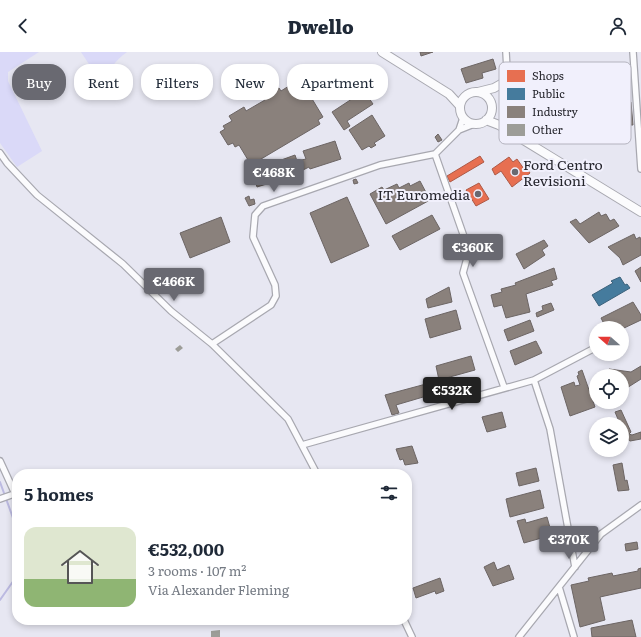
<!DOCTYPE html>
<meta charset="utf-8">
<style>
:root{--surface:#fff;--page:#f6f6f7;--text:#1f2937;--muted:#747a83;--accent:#696971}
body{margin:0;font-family:Literata,serif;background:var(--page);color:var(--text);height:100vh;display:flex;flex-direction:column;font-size:15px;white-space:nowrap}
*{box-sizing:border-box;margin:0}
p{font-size:13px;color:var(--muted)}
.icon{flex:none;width:22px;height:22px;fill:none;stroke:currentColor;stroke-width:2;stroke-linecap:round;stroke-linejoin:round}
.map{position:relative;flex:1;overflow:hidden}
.panel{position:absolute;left:12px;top:417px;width:400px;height:156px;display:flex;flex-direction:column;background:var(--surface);border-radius:16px;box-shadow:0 2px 6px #0003}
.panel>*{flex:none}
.hud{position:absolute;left:12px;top:12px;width:400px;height:36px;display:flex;gap:8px}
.needle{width:26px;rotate:291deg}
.controls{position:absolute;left:589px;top:269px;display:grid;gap:8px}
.controls a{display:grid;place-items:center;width:40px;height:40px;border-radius:50%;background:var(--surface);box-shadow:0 2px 6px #0003;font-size:20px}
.price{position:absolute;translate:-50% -34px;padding:0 9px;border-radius:4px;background:var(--accent);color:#fff;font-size:13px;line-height:26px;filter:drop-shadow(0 1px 2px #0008)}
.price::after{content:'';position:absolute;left:50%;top:24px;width:12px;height:9px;margin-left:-6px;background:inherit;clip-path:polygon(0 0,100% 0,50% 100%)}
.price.current{background:#222;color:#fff}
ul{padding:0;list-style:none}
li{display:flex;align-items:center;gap:12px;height:100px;padding:0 12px}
li span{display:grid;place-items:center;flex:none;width:112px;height:80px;border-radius:12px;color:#555}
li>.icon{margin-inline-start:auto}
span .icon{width:48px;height:48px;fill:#fffc;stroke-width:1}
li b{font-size:17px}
h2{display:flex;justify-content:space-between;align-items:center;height:48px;padding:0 12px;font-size:17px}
.pill{padding:0 14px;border-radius:16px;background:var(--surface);box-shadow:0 2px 6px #0003;font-size:14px;line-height:36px}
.pill.current{background:var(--accent);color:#fff}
header{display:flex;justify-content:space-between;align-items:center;height:52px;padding:0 12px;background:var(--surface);font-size:18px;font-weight:800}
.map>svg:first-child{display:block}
.green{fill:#dad9f8}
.shops{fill:#e76f51;stroke:#ad5946}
.public{fill:#457b9d;stroke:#3b617b}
.industry{fill:#8a817c;stroke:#6c6564}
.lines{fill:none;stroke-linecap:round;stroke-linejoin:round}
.stream{stroke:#bcbae1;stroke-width:2}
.building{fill:#9d9d98}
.minor-casing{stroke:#a8a8b0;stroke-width:8}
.secondary-casing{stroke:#a8a8b0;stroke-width:10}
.minor{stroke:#fbfbfd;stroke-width:5.5}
.secondary{stroke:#fbfbfd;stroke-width:8}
.poi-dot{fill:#696971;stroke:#f1f0fc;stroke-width:1.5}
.labels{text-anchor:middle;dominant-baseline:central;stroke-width:4;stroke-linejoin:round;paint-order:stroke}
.poi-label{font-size:14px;fill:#25252c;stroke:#f1f0fc;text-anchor:start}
.key{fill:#f1f0fc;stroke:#b4b3be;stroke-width:1}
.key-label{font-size:11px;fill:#25252c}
</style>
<header><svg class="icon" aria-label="back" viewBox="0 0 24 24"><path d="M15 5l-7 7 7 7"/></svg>Dwello<svg class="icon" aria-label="person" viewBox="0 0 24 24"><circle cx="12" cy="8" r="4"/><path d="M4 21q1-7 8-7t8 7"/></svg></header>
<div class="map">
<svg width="641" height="585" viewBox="0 0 641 585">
<rect width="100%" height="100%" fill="#e7e7f2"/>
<path class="green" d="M0 0H39L8 20V29L42 99 17 115 0 91Z
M81 0H127C115 8 108 20 102 32Z"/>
<path class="shops" d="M480 104 484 110 450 130 447 124Z
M509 105 513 110 517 107 524 117 526 115 530 121 512 135 501 119 495 123 492 117Z
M479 131 489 147 476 154 466 138Z"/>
<path class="public" d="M620 225 625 233 627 232 630 236 599 254 592 243 613 231 611 229Z"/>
<path class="industry" d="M420 0H433L421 4Z
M493 7 496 17 482 21 483 26 466 31 461 17Z
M300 27 323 65 318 68 320 72 251 113 239 93 235 95 233 91 228 93 220 80 225 77 223 74 232 69 229 64 244 55 246 59 265 48 263 45 279 36 281 39Z
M364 39 373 52 347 69 350 74 344 78 332 60Z
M625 49V50H631L633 73H627L626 62 603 64 602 52Z
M372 63 385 84 374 91 376 93 371 96 369 94 362 98 349 78Z
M438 82 442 88 438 90 435 85Z
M335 89 341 107 310 117 309 115 301 119 302 121 257 135 254 125 262 123 261 119 274 114 273 111 295 103 297 109 306 107 303 99Z
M356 127 358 131 354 132 353 128Z
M420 129 430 148 386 172 370 142 382 135 384 138 397 132 399 136 409 131 410 134Z
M249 144 250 148 254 147 255 152 249 154 245 146Z
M347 145 369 194 331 211 310 161Z
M599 160 601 164 606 162 610 169 614 167 619 174 589 191 570 170 576 167 580 172Z
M432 163 440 177 400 198 392 184Z
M221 165 230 190 190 206 180 181Z
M634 182 636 187 640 185 641 189V203L623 213 620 206 608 195Z
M544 188 548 194 542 198 545 203 524 217 516 202Z
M641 215V230L635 219Z
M554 216 557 227 551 229 553 233 526 242 530 260 506 266 502 253 494 255 491 243 502 240 501 237 516 233 515 231Z
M449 235 452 250 428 256 426 247Z
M633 250 641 263V268L622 277 606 276 601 266Z
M551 251 554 258 537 265 536 261 543 258 542 254Z
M456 258 461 277 430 286 425 267Z
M530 268 534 279 508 289 504 278Z
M536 289 542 301 515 313 510 299Z
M471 304 475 318 439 328 436 314Z
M641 314V327L622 339V324H604L609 317 631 320Z
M582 318 595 355 570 364 561 335 574 330 575 334 580 333 577 324 579 323 578 320Z
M426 332 430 343 396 353 399 361 392 363 385 343Z
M621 358 631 380 629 382 632 383 641 380V387L630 389 626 386 622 372H620L615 360Z
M502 360 506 375 487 380 482 365Z
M412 394 418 411 405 413 403 407 400 408 396 397Z
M622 411 625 429 627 428 629 438 618 439 613 413Z
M536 416 539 429 519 434 516 421Z
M387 418 388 422H374Z
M540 438 544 456 510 465 506 447Z
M547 465 552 483 524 491 517 469 525 467 526 471Z
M637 490 638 497 626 499 625 492Z
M494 510 497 518 509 513 514 527 493 534 484 515Z
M641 516V536L600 545 605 568 580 575 571 533 589 529 588 526 612 521 613 524 638 519V517Z
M440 526 444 539 436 542 435 539 416 546 413 536Z
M632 568 636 585H592L591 576Z"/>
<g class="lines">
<path class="stream" d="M0 430 17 477
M0 548 14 528 17 520"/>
</g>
<path class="building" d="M180 293 183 296 178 300 175 297Z
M220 578V585H211V579Z"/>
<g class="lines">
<g class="minor-casing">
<path id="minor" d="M506 0 510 71
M633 0 641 117
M459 78 463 66
M0 101 7 111 37 143 123 212 171 259 212 292 288 367 317 422
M435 102 469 199 463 221 504 335
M212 292 271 253 276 244 275 233 253 185 255 163 263 154 380 113 435 102 459 78 474 72
M534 328 550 377 575 515
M302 393 534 328 591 298
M0 409 17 446
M0 447 14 442
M559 535 574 585
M404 568 412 585
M519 585 601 482 641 453"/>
</g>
<g class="secondary-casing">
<path id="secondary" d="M382 0 449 42 460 54
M478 40 494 36 508 28
M460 56a16 16 0 1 1 32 0a16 16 0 1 1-32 0Z
M486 68 499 73 641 160"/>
</g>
<use href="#minor" class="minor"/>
<use href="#secondary" class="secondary"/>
</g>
<g class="poi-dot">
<circle cx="515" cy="120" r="4"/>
<circle cx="478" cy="142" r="4"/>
</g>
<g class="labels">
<g class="poi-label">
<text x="523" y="112">Ford Centro<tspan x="523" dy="16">Revisioni</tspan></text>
<text x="470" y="142" text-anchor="end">IT Euromedia</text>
</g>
</g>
<rect x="499" y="10" width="132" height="82" rx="6" class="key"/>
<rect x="507" y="18" width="18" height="12" fill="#e76f51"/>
<rect x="507" y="36" width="18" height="12" fill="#457b9d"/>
<rect x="507" y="54" width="18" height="12" fill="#8a817c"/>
<rect x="507" y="72" width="18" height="12" fill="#9d9d98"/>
<g class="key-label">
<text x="532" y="28">Shops</text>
<text x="532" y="46">Public</text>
<text x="532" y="64">Industry</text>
<text x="532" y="82">Other</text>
</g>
</svg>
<div class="controls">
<a><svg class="needle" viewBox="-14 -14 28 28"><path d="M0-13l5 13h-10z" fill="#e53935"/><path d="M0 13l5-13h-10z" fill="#747a83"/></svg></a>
<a><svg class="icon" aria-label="locate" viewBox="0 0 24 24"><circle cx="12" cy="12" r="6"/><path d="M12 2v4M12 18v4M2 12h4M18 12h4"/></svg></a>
<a><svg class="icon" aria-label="layers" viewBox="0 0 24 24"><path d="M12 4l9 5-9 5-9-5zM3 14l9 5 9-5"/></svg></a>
</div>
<b class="price" style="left:274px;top:141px">€468K</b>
<b class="price" style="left:473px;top:216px">€360K</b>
<b class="price" style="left:174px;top:250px">€466K</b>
<b class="price current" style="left:452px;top:359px">€532K</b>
<b class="price" style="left:569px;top:508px">€370K</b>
<div class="hud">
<a class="pill current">Buy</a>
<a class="pill">Rent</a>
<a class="pill">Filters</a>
<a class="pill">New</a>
<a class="pill">Apartment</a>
</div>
<section class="panel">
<h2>5 homes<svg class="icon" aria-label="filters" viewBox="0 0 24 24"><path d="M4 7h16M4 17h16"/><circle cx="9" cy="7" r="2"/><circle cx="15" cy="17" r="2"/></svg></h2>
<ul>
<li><span style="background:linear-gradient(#dfe7d0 65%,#8fb573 0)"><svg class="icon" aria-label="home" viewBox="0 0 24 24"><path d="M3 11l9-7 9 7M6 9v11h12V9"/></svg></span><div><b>€532,000</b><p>3 rooms · 107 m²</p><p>Via Alexander Fleming</p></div></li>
</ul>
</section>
</div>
